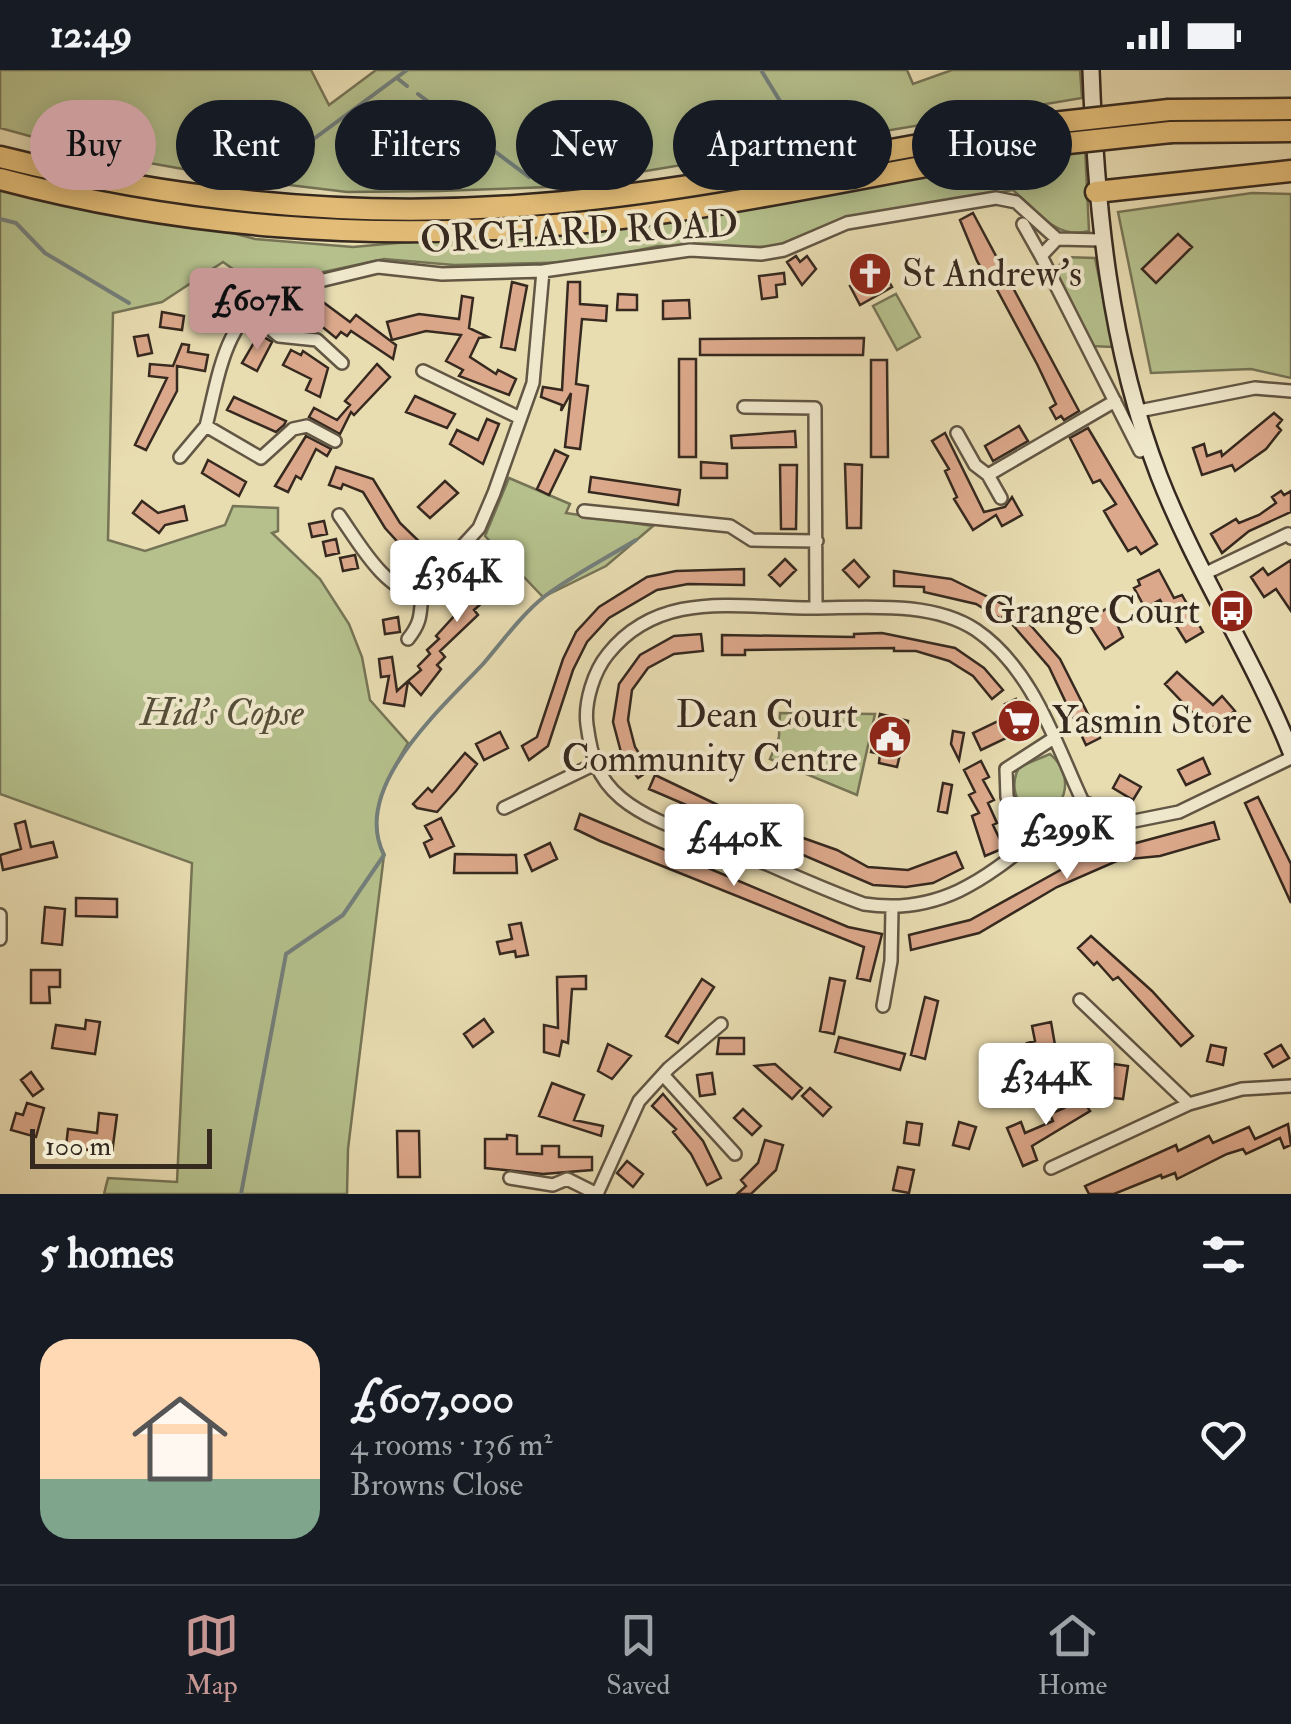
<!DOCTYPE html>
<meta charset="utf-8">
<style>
:root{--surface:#171b24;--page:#20242c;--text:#f1f3f6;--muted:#9ea1a6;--line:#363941;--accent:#c59692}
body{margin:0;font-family:"IM FELL Double Pica",serif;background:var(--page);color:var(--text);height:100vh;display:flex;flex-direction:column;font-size:38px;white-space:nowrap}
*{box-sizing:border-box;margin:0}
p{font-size:32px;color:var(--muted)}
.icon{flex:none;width:55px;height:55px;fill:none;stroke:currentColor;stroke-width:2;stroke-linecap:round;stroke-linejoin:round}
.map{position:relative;height:1124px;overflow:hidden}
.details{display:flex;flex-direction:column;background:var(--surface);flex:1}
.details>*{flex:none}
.hud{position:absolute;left:30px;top:30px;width:1232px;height:90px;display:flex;gap:20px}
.scale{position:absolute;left:30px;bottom:25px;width:182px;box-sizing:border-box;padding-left:10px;border:5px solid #36291f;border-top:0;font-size:28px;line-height:35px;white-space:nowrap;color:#36291f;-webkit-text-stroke:8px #f0e8cc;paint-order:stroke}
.price{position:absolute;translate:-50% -85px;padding:0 22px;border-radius:10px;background:#fff;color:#222;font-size:32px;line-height:65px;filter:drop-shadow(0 2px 5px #0008)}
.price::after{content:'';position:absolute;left:50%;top:60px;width:30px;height:22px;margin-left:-15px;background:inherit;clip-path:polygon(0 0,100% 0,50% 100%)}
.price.current{background:var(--accent);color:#111}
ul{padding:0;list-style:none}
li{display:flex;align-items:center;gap:30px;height:250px;padding:0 40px}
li+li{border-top:2px solid var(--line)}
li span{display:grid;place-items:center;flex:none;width:280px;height:200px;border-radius:30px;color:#555}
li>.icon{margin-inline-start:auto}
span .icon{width:120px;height:120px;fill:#fffc;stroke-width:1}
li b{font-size:42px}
h2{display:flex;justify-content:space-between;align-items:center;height:120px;padding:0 40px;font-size:42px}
.pill{padding:0 35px;border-radius:45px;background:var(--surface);box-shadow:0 5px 25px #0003;font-size:35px;line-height:90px}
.pill.current{background:var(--accent);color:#111}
.status{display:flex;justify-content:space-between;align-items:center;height:70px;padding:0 50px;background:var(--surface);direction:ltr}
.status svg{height:28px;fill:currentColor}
.dock{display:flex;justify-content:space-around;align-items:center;height:140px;border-top:2px solid var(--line);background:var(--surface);font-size:28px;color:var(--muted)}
.dock a{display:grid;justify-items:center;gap:5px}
.dock .current{color:var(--accent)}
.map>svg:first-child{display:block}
.green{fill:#b5c08c;stroke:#767456;stroke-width:2.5}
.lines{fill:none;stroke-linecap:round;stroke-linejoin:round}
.stream{stroke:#747f7b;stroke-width:4}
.building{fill:#dca88b;stroke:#36291f;stroke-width:2.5}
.street-casing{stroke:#625644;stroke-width:16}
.secondary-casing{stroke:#36291f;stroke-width:20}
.highway-casing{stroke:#36291f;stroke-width:25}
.street{stroke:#f0e8cc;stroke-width:11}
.secondary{stroke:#f0e8cc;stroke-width:15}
.highway{stroke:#e4be78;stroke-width:20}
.highway-bridge-casing{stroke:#36291f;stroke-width:25;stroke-linecap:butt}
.highway-bridge{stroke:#e4be78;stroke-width:20}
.labels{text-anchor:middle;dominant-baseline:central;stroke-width:8;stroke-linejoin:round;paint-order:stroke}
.street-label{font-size:38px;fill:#36291f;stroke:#f0e8cc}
.poi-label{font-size:38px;fill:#36291f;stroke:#f0e8cc;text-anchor:start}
.park-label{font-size:38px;font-style:italic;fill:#564f3a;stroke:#f0e8cc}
</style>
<div class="status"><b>12:49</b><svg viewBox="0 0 49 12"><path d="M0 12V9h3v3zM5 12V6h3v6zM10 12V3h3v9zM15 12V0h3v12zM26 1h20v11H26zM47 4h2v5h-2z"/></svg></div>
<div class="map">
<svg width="1291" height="1124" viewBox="0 0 1291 1124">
<rect width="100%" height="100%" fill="#e8dcb1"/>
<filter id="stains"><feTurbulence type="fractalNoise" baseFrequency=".002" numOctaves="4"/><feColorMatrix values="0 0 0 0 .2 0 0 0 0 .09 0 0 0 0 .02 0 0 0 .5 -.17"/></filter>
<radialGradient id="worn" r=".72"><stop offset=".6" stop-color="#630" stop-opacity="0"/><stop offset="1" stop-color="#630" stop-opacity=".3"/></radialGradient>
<path class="green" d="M0 0H311L329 35 376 0H907L913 14 952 0H1080L1082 28 550 117 439 121 347 122 239 109 88 82 0 58Z
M1085 77 1089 161C1057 171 1034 139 1013 120L847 147 774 177 658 176 581 192 454 195 384 189 286 210 264 221 223 192 162 232 113 243 108 470 145 481 225 455 233 436 278 438V461L272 463 320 509 349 554 362 587 370 630 408 673C388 708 364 745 384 785L348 1079 347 1124H104L108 1108 177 1112 192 793 0 724V116L191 152 255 169 353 177 453 168Z
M1252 123 1291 124V308L1251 299 1151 303 1118 142Z
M1063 187 1095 188 1113 277 1091 276 1056 204Z
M896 224 920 267 897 280 873 236Z
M509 408 570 434 566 443 653 456 606 496 543 527 485 466Z
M780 643 875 644 857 725 770 689 779 667Z
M1050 684C1077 706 1066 747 1031 747 1016 732 1009 717 1019 697Z"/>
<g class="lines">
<path class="stream" d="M761 0 799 62
M397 8 407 16
M418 24 529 107
M265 105 407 0
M0 149 16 153 45 183 129 233
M241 1124 286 884 343 845 384 785C350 718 441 639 483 594 502 572 522 544 545 526 573 505 606 488 636 470"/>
</g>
<path class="building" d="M973 143 1079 341 1064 350 1061 346 1056 349 1050 338 1056 334 1037 294 987 201 984 203 977 191 960 150Z
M1178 164 1192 177 1156 213 1142 199Z
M874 184 892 217 860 235 850 216 859 211 851 197Z
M796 186 800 192 807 186 816 199 802 215 787 192Z
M784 203 785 214 776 215 777 227 762 229 759 206Z
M235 208 250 221 215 260 202 249Z
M512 212 527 216 515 280 501 277Z
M568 212H580V234L607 236 606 251 582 249 576 314 588 316 580 379 565 377 571 323 561 341 562 335 541 327 543 317 562 320Z
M618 224 637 225V240H617Z
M462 226 473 228 469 258 488 267 479 268 470 287 496 304 498 300 516 309 509 325 459 306 463 300 446 291 461 265 426 261 392 270 387 252 419 244 459 249Z
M689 230 690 248 663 249V231Z
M323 232 350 252 356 245 396 275 393 289 351 261 347 266 341 262 336 268 314 250 307 259 290 247 301 233 314 244Z
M162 242 184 246 182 260 160 257Z
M259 264 272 272 257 301 242 293Z
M148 265 152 283 138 286 134 267Z
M864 268 863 285H700V269Z
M182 274 189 275 188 282 208 285 205 301 177 296V321L146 380 135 375 167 308 149 306 150 294 173 296Z
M291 280 301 285 303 281 328 298 320 327 306 320 311 309 283 295Z
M679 289H696V387H679Z
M871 290H887L888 387H871Z
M377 294 390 307 354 345 351 342 340 364 309 347 314 338 337 350 350 335 345 331Z
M415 326 455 344 447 358 406 342Z
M234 327 286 351 284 355 276 362 227 340Z
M1274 343 1282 350 1277 356 1281 360 1266 379 1235 401 1232 395 1202 405 1193 378 1204 374 1207 386 1221 381 1222 386Z
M487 349 499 354 483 394 450 374 457 360 478 370Z
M1019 356 1028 371 993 391 985 376Z
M1088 358 1157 474 1141 484 1136 477 1128 481 1111 453 1104 441 1116 434 1100 410 1093 413 1070 368Z
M795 361 796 377 732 378 731 366Z
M945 363 984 442 1005 437 1012 427 1022 445 1002 456 996 445 973 460 954 429 957 427 945 401 949 399 932 371Z
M306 366 331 379 327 386 316 379 301 409 296 406 288 422 275 416Z
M555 380 568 386 549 425 537 419Z
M208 390 246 412 239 426 202 403Z
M701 392 727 394V408H701Z
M845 394 862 395 861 458H847Z
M780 395H797L796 459H781Z
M336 397 373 409 400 453 428 480 415 491 385 458 363 422 343 414 341 419 329 415Z
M591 407 680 420 678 435 589 422Z
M445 411 458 423 430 448 418 437Z
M1281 421 1284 425 1291 421V442L1249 461 1222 483 1211 464 1236 449 1239 453 1259 445 1276 433 1272 427Z
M142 431 158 443 184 436 187 450 165 455 159 463 133 443Z
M324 451 327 464 312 467 309 454Z
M336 469 339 483 326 486 323 472Z
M355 485 358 498 343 501 340 488Z
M498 485 507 495 501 501 504 504 481 525 485 530 474 540 478 545 440 581 445 587 437 595 441 599 421 625 408 611 421 600 418 596 430 584 427 580 439 569 436 566 466 533 462 528 481 510 478 507Z
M785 489 796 500 780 516 769 505Z
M854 490 869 507 859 517 843 500Z
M1291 490V541L1276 519 1264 527 1251 507 1263 498 1268 505Z
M744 499V515L688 514 657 520 609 548 587 572 573 600 548 676 529 690 522 676 537 667 563 589 576 562 599 537 647 507 676 501Z
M1159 500 1174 528 1182 525 1203 562 1186 572 1160 530 1145 538 1134 518 1140 515 1138 510Z
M894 501 951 509 1019 542 1060 589 1100 668 1086 675 1049 597 1004 545 1001 549 976 534 924 522V517L894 516Z
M1109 537 1123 567 1105 579 1087 551Z
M398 547 400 562 385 564 383 550Z
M882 563 955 578 984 598 1003 620 992 629 973 606 949 591 916 581H894V578L745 580V585H722V565L854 567V564Z
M701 564 703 581 674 584 648 598 632 620 628 650 635 677 650 700 638 708 622 686 613 652 619 614 640 585 674 566Z
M392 587 397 621 408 611 404 636 384 633 389 606 381 607 379 589Z
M1177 602 1213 635 1222 626 1235 641 1209 660 1165 614Z
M1016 629 1029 657 981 680 973 663 1011 645 1005 634Z
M880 644 908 651 897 697 879 693 880 684 871 682Z
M953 661 964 663 959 690 951 674Z
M500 662 508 678 484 690 476 674Z
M465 683 477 694 456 721 437 742 417 738 413 734 428 718 432 722Z
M1203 688 1210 704 1186 715 1178 700Z
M981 691 989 707 983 710 994 730 988 733 997 753 993 755 1004 778 985 786 972 746 979 743 969 725 975 722 964 700Z
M655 705 741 746 837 780 868 797 908 800 956 782 963 798 933 813 906 817 873 815 649 719Z
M1120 705 1141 717 1133 730 1113 718Z
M943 713 952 715 947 743 938 741Z
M1258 727 1291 794V833L1245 733Z
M580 744 848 857 882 864 870 911 857 908 864 877 600 771 575 759Z
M441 748 454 776 430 787 424 773 432 769 425 756Z
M25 751 31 777 53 772 57 787 3 800 0 785 21 779 15 754Z
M1214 752 1219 769 1160 786 1119 790 1057 817 979 863 911 880 909 865 970 850 1084 787Z
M550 773 557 789 532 801 525 785Z
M455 784 516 785 517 803H454Z
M76 828 117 829V847L76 846Z
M45 837 65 839 62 875 42 873Z
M521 853 528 885 516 887 515 881 500 884 497 872 512 869 509 855Z
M1091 866 1152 921 1193 966 1181 976 1118 907 1113 910 1097 892 1094 895 1078 878Z
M31 900H60V917H49L50 933H31Z
M586 906V919H572L568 973 562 971 559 986 544 982V955L558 958 557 907Z
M830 908 845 911 834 964 820 961Z
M702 909 714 917 678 973 666 966Z
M925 927 938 931 925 989 911 985Z
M484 949 493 962 473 977 464 964Z
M86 950 100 952 95 984 52 978 56 955 85 959Z
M1051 952 1055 975 1038 978 1039 1002 1027 973 1035 971 1032 956Z
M839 967 905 984 900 1000 835 982Z
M744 968V984H717L719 968Z
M608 974 631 986 612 1009 598 1001Z
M1211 975 1226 978 1223 995 1207 991Z
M1281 975 1289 988 1273 997 1265 984Z
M775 994 802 1018 792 1029 755 996Z
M1114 994 1128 996 1123 1029 1106 1027Z
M31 1002 43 1019 33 1026 21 1010Z
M712 1003 715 1024 700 1026 697 1005Z
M552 1013 584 1025 574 1050 603 1056 601 1066 539 1046Z
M810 1018 831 1037 823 1046 802 1026Z
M1078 1023 1090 1041 1032 1076 1037 1090 1023 1096 1007 1058 1021 1052 1025 1063 1053 1051 1050 1044 1064 1038 1061 1031Z
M663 1024 703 1071 721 1108 707 1115 691 1084 673 1062 676 1059 652 1036Z
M27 1033 44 1038 36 1067 11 1060 16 1043 23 1045Z
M743 1039 761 1056 752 1065 734 1048Z
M99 1043 117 1045 112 1083 66 1077 68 1059 97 1063Z
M907 1052 922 1054 919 1075 904 1073Z
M959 1052 976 1057 969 1079 953 1075Z
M1288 1054 1291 1075 1284 1078 1280 1068 1246 1084 1243 1079 1227 1084 1177 1109 1175 1103 1162 1108 1161 1105 1114 1124H1089L1085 1116 1176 1075 1178 1081 1209 1066 1213 1073 1249 1057 1255 1069Z
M397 1061H419L420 1107H398Z
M507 1065 517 1066V1084H542V1076H559V1087H592V1100L543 1104 485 1098V1069H507Z
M765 1070 783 1075 776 1100 751 1124H737L746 1116 741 1110 758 1093Z
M627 1091 643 1104 633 1117 617 1103Z
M898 1097 914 1100 909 1123 893 1120Z"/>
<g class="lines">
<g class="street-casing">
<path id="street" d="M1023 154 1041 186
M1102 170 1057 169 1041 186 1140 381
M250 242 279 266 317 270 342 293
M423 301 518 347
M744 337 815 338 816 538
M1139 341 1255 318 1291 321
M957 363 975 395 988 405
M335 371 307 356 293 359 261 388 206 356C219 306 224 246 278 221L378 197 442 204 543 201 690 180 761 184 784 180 847 153 996 128 1016 132 1057 169
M180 387 206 356
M1001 428 988 405 1115 331
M584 441 730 456 752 470 817 471
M339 445C359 473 385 522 422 525
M1204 504 1288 464 1291 468
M408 569C428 544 415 537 427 515L479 458 494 423 533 313 543 201
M1083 732C1010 782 962 849 864 834 819 818 776 797 731 779 695 764 651 753 621 728 596 707 591 684 587 655 584 632 594 601 608 584 660 519 737 538 812 538 863 538 931 530 976 560 1033 599 1055 672 1083 732L1134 751 1179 742 1291 688
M504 738 593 695
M1032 767 1007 727 1006 699 1054 668
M0 845V869
M1080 930 1189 1034
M883 936 891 891 892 838
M664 1006 735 1084
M1051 1098 1189 1034 1242 1019 1291 1016
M510 1108 553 1115 567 1109 597 1124
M597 1124 639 1031 669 998 721 954"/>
</g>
<g class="secondary-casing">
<path id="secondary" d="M1091 0C1096 138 1109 276 1159 406 1196 501 1253 587 1291 682"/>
</g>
<g class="highway-casing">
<path id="highway" d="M1169 40 1291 39
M1171 62 1291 61
M0 87C176 131 359 150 541 134 707 120 871 81 1035 55
M0 109C180 157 370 171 555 155 718 141 879 102 1040 76
M1096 122 1291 101"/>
</g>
<use href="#street" class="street"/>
<use href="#secondary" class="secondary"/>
<use href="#highway" class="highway"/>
<g class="highway-bridge-casing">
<path id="highway-bridge" d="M1035 55 1169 40
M1040 76 1171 62"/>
</g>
<use href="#highway-bridge" class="highway-bridge"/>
</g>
<defs>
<g id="church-disc" transform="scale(2.25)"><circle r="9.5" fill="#8f2418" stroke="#f0e8cc"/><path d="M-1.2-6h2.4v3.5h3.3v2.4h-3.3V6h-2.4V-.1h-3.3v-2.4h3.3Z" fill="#fff"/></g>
<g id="bus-disc" transform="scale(2.25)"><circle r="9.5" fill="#8f2418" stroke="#f0e8cc"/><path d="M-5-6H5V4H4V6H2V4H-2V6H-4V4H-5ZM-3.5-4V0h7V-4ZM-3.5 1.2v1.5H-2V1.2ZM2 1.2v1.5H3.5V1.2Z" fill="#fff"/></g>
<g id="supermarket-disc" transform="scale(2.25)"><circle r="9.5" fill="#8f2418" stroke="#f0e8cc"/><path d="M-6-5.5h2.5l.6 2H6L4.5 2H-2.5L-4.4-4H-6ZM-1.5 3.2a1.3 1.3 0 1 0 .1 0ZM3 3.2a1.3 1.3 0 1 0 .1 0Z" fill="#fff"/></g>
<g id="civic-disc" transform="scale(2.25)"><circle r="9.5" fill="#8f2418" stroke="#f0e8cc"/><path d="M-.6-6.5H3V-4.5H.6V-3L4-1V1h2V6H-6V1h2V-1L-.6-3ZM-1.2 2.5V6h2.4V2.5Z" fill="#fff"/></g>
</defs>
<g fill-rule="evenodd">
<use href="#church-disc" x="870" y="204"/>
<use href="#bus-disc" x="1232" y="541"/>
<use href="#supermarket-disc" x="1019" y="651"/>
<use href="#civic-disc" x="890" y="667"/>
</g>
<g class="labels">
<g class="street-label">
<text transform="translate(579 162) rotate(-3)">ORCHARD ROAD</text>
</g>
<g class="poi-label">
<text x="902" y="204">St Andrew's</text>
<text x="1200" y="541" text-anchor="end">Grange Court</text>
<text x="858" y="645" text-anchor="end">Dean Court<tspan x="858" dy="44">Community Centre</tspan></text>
<text x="1052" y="651">Yasmin Store</text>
</g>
<g class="park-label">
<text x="222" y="643">Hid's Copse</text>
</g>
</g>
<rect width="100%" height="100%" filter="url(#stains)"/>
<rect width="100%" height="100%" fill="url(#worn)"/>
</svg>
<div class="scale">100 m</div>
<b class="price current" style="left:257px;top:283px">£607K</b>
<b class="price" style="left:457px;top:555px">£364K</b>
<b class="price" style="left:1067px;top:812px">£299K</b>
<b class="price" style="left:734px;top:819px">£440K</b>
<b class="price" style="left:1046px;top:1058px">£344K</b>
<div class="hud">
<a class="pill current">Buy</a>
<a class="pill">Rent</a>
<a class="pill">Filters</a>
<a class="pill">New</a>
<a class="pill">Apartment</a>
<a class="pill">House</a>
</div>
</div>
<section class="details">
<h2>5 homes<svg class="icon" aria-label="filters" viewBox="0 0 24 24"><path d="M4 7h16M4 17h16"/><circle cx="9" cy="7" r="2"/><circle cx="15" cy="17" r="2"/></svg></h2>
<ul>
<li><span style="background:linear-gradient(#ffd9b3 70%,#7fa58c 0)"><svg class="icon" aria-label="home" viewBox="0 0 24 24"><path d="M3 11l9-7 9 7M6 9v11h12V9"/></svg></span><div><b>£607,000</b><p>4 rooms · 136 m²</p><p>Browns Close</p></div><svg class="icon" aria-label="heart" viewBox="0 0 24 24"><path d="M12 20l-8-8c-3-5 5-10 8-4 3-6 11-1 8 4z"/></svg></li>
</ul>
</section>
<nav class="dock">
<a class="current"><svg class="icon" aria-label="map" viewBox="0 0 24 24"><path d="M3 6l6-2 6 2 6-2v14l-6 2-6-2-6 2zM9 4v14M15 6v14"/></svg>Map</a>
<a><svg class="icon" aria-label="saved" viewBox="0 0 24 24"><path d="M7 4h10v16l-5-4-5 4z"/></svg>Saved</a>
<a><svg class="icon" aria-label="home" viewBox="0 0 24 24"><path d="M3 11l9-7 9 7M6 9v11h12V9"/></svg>Home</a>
</nav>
